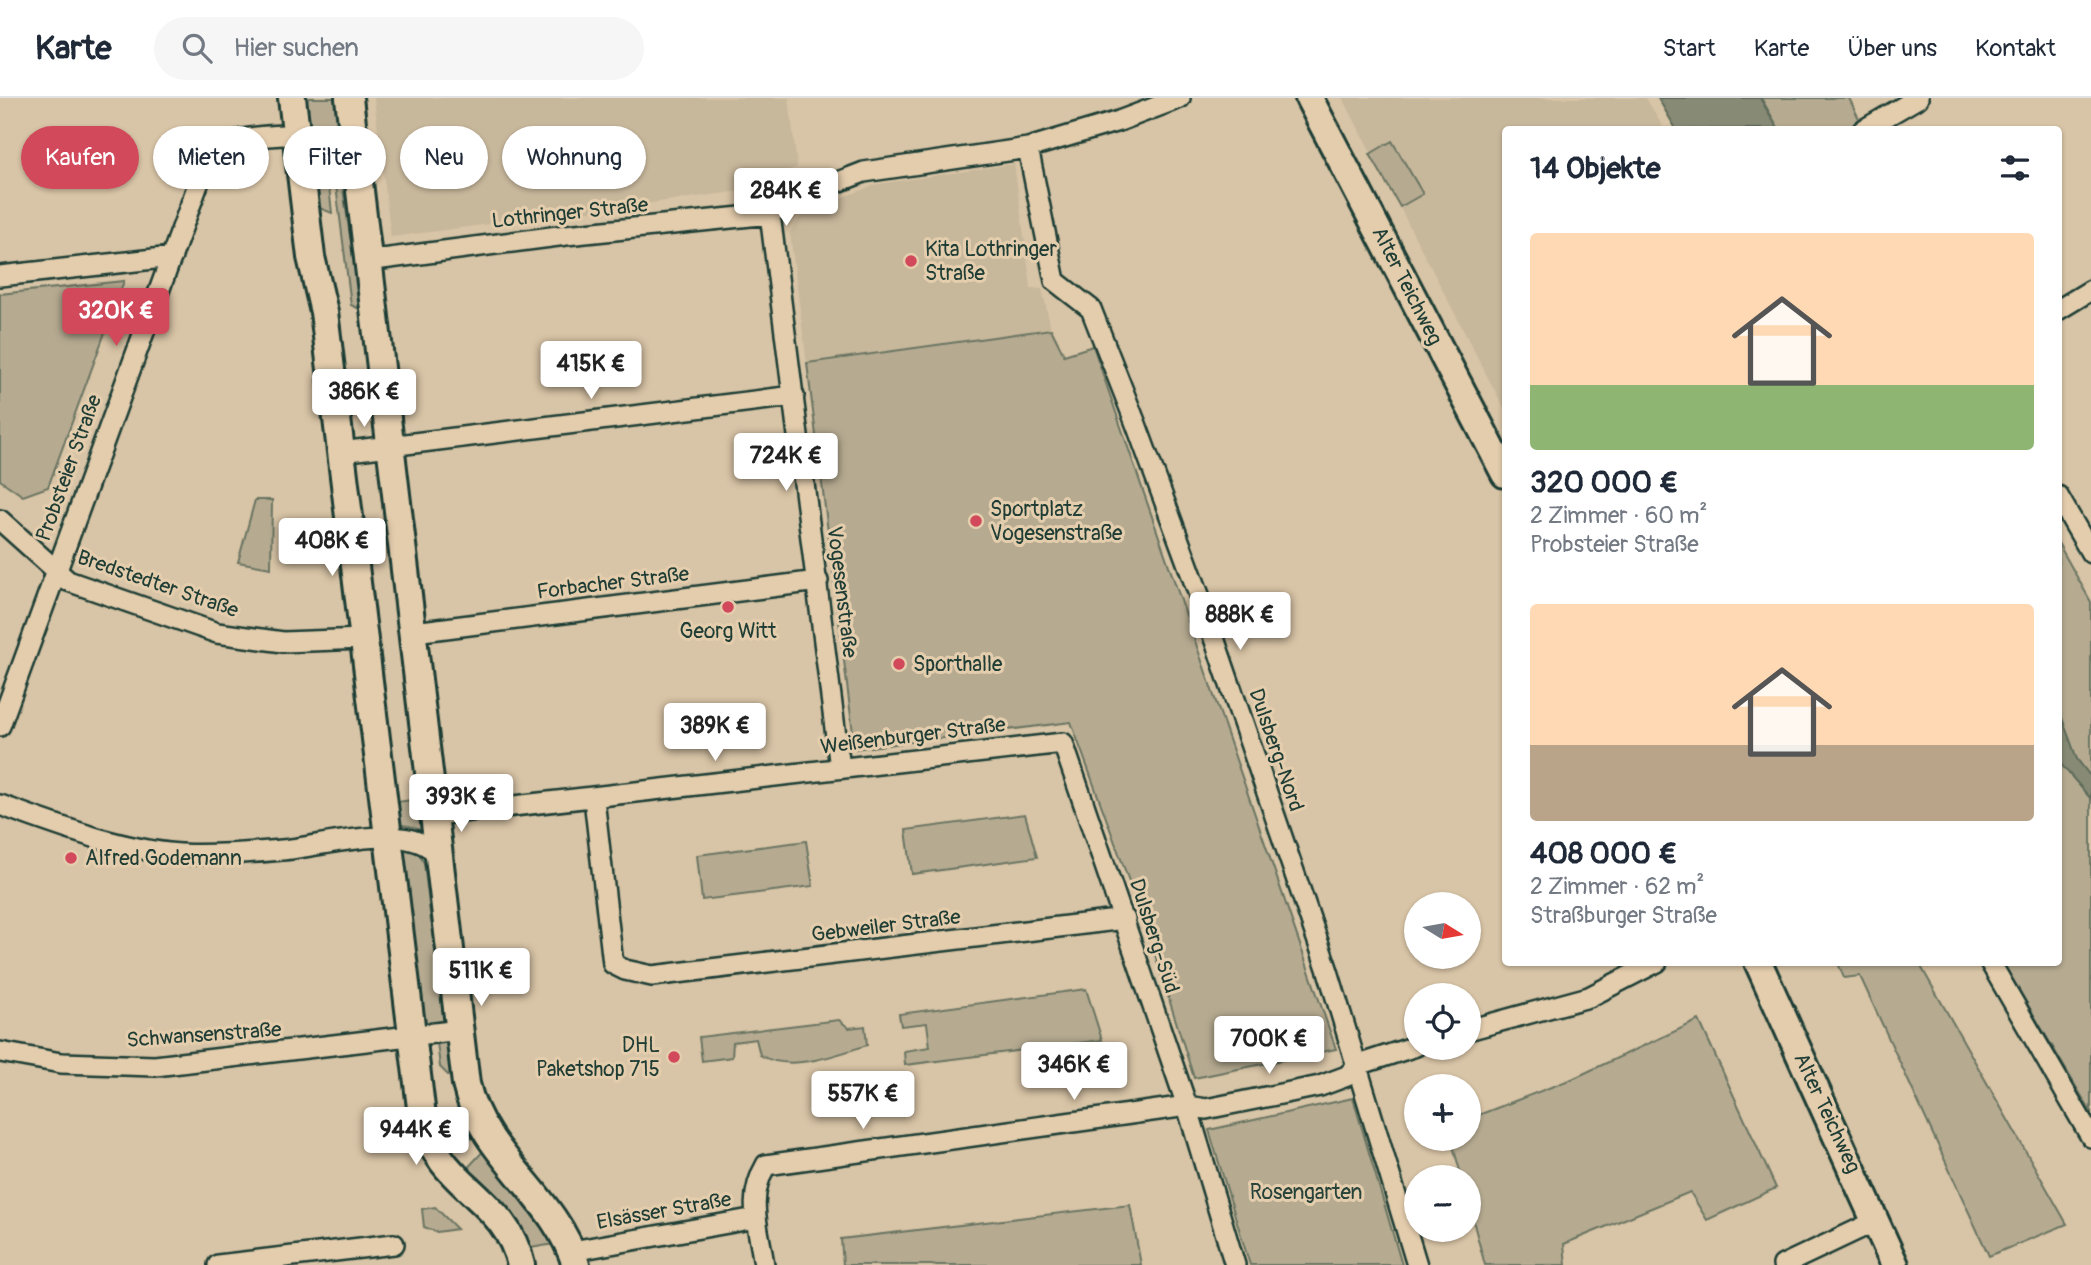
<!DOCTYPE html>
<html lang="de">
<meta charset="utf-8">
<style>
:root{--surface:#fff;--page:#f6f6f7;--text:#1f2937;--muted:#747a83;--line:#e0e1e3;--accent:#d1495b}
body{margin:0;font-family:Pangolin,sans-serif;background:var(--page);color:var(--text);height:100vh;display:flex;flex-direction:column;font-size:26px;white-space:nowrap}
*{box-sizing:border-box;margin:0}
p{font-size:23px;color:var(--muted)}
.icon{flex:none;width:38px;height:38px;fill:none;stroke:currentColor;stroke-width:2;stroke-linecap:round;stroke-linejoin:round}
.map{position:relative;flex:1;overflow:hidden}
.side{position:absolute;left:1502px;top:28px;width:560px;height:840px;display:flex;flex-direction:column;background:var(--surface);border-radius:7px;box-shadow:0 2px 5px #0004}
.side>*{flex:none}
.hud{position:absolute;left:21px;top:28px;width:665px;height:63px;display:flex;gap:14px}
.needle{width:46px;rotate:101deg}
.controls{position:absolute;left:1404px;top:794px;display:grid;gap:14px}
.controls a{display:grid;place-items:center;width:77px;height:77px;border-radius:50%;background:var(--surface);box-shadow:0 2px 5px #0004;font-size:35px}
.price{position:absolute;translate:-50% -60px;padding:0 16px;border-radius:7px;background:#fff;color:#222;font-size:23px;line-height:46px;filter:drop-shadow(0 2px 4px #0008)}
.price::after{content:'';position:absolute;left:50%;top:42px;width:21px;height:16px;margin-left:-10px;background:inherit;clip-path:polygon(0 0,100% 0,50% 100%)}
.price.on{background:var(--accent);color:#fff}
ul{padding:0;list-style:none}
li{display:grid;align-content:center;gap:14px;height:371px;padding:0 28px}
li span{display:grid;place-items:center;height:217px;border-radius:7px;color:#555}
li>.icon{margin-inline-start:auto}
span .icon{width:126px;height:126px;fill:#fffc;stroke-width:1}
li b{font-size:30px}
h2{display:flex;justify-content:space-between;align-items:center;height:84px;padding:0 28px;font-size:30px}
.chip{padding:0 24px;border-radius:32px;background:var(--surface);box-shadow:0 2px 5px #0004;font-size:24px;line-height:63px}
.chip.on{background:var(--accent);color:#fff}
header{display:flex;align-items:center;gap:42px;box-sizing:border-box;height:98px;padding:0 35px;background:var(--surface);border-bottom:2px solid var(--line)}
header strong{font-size:33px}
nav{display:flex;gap:38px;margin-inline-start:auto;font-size:24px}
.search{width:490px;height:63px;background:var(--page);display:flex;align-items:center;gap:18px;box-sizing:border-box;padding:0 24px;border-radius:38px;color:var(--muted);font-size:26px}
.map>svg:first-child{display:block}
.built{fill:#c7b79b}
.green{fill:#b6ab91;stroke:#6a7462;stroke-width:2}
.water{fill:#878a74;stroke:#5d6b5a;stroke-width:2}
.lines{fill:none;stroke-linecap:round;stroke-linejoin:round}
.street-casing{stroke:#1f3d34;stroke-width:24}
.secondary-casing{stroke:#1f3d34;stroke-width:32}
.street{stroke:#e4cdad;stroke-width:19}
.secondary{stroke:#e4cdad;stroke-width:26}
.poi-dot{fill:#d1495b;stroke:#e4cdad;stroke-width:2.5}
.labels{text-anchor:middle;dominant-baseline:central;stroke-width:6;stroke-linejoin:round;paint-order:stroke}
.street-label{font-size:21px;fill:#1f3d34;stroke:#e4cdad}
.poi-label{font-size:21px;fill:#1f3d34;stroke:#e4cdad;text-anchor:start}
.park-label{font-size:21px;fill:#274239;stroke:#e4cdad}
</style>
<header>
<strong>Karte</strong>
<div class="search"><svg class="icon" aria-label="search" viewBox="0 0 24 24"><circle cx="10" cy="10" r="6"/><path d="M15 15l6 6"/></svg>Hier suchen</div>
<nav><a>Start</a><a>Karte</a><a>Über uns</a><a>Kontakt</a></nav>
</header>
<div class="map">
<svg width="2091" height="1167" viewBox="0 0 2091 1167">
<rect width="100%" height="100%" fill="#d8c4a6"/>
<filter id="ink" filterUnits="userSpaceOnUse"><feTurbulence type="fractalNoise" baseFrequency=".0143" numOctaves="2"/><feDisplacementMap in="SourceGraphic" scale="14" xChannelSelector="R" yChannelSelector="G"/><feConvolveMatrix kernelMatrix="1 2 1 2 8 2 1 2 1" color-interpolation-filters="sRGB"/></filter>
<g filter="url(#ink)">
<path class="built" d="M374 0H789L797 69 741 93 391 139Z
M1343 0H1646L1664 31 1505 32V312Z
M1014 66 1031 190 1042 191 1051 231 807 265 790 134 804 114 878 86Z"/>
<path class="green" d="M303 0H337V49L310 53Z
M1761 0H1849L1864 31H1779Z
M1392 43 1423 96 1400 109 1370 56Z
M326 64 332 115 317 109 311 66Z
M333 64H339L350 138 365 193 366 214 351 207Z
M124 183 48 389 23 398 0 382V196Z
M1051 231 1064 257 1093 248 1336 951 1194 980 1149 838 1071 624 855 651 807 265Z
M255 402H272L271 470 238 464Z
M2058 445 2091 504V1014L2003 865 2058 864Z
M426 700 425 734 410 728 392 726 390 705Z
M1025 716 1037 759 912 776 906 732Z
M806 743 813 788 702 802 697 757Z
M404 749 418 754 424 765 431 824 443 847 453 923 417 928 400 751Z
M1838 865H1919L2067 1126 1989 1158 1860 878 1844 880Z
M1086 891 1102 942 905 967 904 953 930 949 927 925 901 928 899 916Z
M839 922 849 930 865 928 867 947C836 957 789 975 760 957L756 941 733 944 732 959 702 963 699 939Z
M1699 922 1776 1090 1707 1122 1690 1094 1564 1146 1566 1167H1485L1468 1104V1080H1462L1451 1041H1468V1021L1572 981Z
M437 944H456L474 1036 468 1044 461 1039 465 1033 450 979 440 969Z
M1353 1000 1402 1167H1250L1209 1032Z
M486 1050 560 1145 525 1151 462 1076Z
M1130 1107 1141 1167H843L841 1141Z
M435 1109 457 1131 437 1134 424 1129 422 1111Z"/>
<path class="water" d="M1658 0H1760L1778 31H1676Z
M2058 609 2077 661 2091 679V701L2058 663Z"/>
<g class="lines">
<g class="street-casing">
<path id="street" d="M1863 32 1918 0
M1028 50 1055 183 1091 211 1136 326 1202 505 1328 873 1417 1167
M770 116 840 670
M367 163 566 137 770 116 807 96 864 74 1028 50 1119 23 1180 0
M0 178 172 159
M2058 212 2091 192
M341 354 794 298
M2058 398 2091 455
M0 422 68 483 217 535 283 544 364 541
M414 534 818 483
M0 628 208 59C227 36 269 39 297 36
M594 701 613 866 625 872 652 878 1125 821
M0 707C56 727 120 752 180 756 213 758 249 755 282 752 323 749 413 720 440 760
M435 717 1063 645 1187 1008 1235 1167
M1990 864 2091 1039
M1468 932 1589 899 1657 864
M0 954 61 965 155 968 460 932
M572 1153 756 1120
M218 1167 394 1146
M764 1167C759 1130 746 1101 766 1067L1187 1008 1206 1011 1320 988 1347 978 1358 967 1416 948
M1783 1167 1876 1123"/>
</g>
<g class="secondary-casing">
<path id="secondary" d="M292 0 311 159 324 214 422 1018C438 1092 505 1096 521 1167
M349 0 466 986C482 1058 555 1097 576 1167
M1309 0 1505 376
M1758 864 1895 1167"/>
</g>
<use href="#street" class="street"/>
<use href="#secondary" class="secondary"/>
</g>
</g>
<g class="poi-dot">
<circle cx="911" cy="163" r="7"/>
<circle cx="976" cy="423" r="7"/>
<circle cx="728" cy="509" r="7"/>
<circle cx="899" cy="566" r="7"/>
<circle cx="71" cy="760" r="7"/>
<circle cx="674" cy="959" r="7"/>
</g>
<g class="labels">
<g class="street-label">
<text transform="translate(570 115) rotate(-6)">Lothringer Straße</text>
<text transform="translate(1407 188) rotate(63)">Alter Teichweg</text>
<text transform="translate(69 370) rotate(-70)">Probsteier Straße</text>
<text transform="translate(613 485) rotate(-7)">Forbacher Straße</text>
<text transform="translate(158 486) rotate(19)">Bredstedter Straße</text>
<text transform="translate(842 494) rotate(83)">Vogesenstraße</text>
<text transform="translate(913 638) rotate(-7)">Weißenburger Straße</text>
<text transform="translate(1276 652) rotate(71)">Dulsberg-Nord</text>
<text transform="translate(886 828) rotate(-7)">Gebweiler Straße</text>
<text transform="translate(1154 838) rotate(72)">Dulsberg-Süd</text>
<text transform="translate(204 937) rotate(-4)">Schwansenstraße</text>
<text transform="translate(1827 1015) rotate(65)">Alter Teichweg</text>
<text transform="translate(664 1113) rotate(-10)">Elsässer Straße</text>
</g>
<g class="poi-label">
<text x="925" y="151">Kita Lothringer<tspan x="925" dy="24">Straße</tspan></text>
<text x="990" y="411">Sportplatz<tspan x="990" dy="24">Vogesenstraße</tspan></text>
<text x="728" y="533" text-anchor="middle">Georg Witt</text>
<text x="913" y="566">Sporthalle</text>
<text x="85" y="760">Alfred Godemann</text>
<text x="660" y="947" text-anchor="end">DHL<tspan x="660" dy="24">Paketshop 715</tspan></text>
</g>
<g class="park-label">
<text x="1306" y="1094">Rosengarten</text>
</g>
</g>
</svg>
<div class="controls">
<a><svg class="needle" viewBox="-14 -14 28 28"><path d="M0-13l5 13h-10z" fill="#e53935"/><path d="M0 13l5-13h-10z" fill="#747a83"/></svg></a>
<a><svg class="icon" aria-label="locate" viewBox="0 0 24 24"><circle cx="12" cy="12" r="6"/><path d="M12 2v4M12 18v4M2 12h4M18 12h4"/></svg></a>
<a>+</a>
<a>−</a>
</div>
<b class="price" style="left:786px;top:130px">284K €</b>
<b class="price on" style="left:116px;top:250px">320K €</b>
<b class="price" style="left:591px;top:303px">415K €</b>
<b class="price" style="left:364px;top:331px">386K €</b>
<b class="price" style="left:786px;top:395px">724K €</b>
<b class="price" style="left:332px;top:480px">408K €</b>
<b class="price" style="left:1240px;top:554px">888K €</b>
<b class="price" style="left:715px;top:665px">389K €</b>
<b class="price" style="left:461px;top:736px">393K €</b>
<b class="price" style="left:481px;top:910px">511K €</b>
<b class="price" style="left:1269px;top:978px">700K €</b>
<b class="price" style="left:1074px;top:1004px">346K €</b>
<b class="price" style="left:863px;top:1033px">557K €</b>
<b class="price" style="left:416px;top:1069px">944K €</b>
<div class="hud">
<a class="chip on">Kaufen</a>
<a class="chip">Mieten</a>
<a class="chip">Filter</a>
<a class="chip">Neu</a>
<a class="chip">Wohnung</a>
</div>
<section class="side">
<h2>14 Objekte<svg class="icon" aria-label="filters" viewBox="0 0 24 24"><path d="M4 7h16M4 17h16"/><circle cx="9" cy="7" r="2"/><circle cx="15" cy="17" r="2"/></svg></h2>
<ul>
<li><span style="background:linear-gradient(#ffd9b3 70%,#8fb573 0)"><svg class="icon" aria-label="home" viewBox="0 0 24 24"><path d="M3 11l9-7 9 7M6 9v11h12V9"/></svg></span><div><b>320 000 €</b><p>2 Zimmer · 60 m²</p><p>Probsteier Straße</p></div></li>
<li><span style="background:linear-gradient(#ffd9b3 65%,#b9a48a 0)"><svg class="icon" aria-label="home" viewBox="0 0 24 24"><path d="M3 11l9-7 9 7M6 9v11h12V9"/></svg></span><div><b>408 000 €</b><p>2 Zimmer · 62 m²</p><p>Straßburger Straße</p></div></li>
</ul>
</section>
</div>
